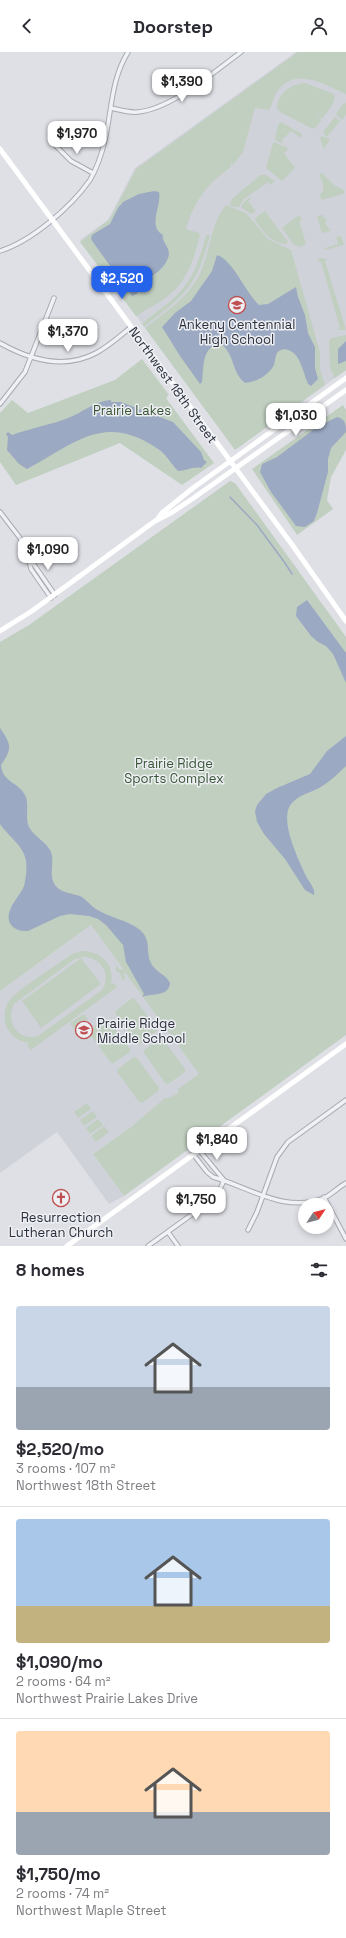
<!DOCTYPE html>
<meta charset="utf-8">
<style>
:root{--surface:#fff;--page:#f2f2f3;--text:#2b2b33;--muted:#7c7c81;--line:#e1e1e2;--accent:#2563eb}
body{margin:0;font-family:"Space Grotesk",sans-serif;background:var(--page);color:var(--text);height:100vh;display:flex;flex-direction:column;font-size:15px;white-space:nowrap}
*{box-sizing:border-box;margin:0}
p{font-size:13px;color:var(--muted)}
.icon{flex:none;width:22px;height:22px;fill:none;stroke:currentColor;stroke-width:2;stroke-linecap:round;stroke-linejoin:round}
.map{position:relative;height:1194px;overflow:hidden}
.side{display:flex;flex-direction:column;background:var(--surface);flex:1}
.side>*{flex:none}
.needle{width:26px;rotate:54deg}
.tools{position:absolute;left:298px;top:1146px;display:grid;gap:8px}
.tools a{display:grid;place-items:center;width:36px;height:36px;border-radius:50%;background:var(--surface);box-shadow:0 2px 6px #0003;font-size:20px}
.price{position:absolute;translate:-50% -34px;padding:0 9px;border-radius:8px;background:#fff;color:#222;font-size:13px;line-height:26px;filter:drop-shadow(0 1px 2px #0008)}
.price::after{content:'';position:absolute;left:50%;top:24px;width:12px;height:9px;margin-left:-6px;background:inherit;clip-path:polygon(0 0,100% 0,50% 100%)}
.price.selected{background:var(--accent);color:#fff}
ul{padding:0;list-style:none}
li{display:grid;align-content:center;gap:8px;height:212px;padding:0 16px}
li+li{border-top:1px solid var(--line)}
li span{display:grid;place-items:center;height:124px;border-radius:4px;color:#555}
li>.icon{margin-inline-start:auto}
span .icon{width:72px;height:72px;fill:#fffc;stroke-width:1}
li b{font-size:17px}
h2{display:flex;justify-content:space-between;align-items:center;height:48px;padding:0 16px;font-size:17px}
header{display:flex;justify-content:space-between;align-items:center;height:52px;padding:0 16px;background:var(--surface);font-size:18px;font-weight:700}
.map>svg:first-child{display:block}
.built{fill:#d0d2da}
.green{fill:#c1cfc0;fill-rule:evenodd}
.water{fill:#9ca9c2}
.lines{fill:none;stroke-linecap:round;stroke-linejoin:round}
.stream{stroke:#9ca9c2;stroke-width:1.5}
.street-casing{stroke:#a8aab3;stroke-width:5.5}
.street{stroke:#f0f1f4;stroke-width:3.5}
.secondary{stroke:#fff;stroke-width:5}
.labels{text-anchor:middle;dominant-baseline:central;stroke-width:3;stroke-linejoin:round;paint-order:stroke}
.poi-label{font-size:13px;fill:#292d3b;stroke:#edeff3}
.street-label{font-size:13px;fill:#292d3b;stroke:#edeff3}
.park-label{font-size:13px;fill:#395537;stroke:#edeff3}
</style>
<header><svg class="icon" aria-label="back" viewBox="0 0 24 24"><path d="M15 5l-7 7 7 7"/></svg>Doorstep<svg class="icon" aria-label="person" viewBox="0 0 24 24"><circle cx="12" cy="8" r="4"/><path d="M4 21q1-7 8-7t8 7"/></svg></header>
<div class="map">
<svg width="346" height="1194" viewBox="0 0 346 1194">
<rect width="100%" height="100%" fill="#dee0e6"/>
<path class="built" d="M296 0H346V318L239 395 209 354 205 357 80 188 108 168 135 116Z
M91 873 201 1024 93 1102 124 1144 109 1152 57 1080 0 1121V939Z"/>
<path class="green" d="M298 0H346V42C323 32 297 15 278 38 273 45 273 52 269 58L255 56 243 100 233 113 231 110V115C207 132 194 149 186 177L199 181 200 183C191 218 183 239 149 256 145 258 141 262 136 264L80 190 110 167 136 117Z
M305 31 334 42C337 50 327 60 322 67L315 62 321 68 317 74 313 77 280 60 277 56C278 41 291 32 305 31Z
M346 51V63L342 68 336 62 343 52Z
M335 65 340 69 327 85 323 80Z
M281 70 302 82 301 86 291 79 282 88 283 92 275 88 278 73Z
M322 84 330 87 324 97 320 86Z
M275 90 284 95 285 93 288 98 284 101 295 116 282 129 266 116 273 91Z
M322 121 334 133 345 139 343 142 322 148 319 143C327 137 322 130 319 123Z
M260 123H266L275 129 270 133 268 130 244 147 239 155H233L229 152 233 146Z
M250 145 251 147 248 149 256 159 251 162 241 155 243 151Z
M226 153 246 161 268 187 291 198 320 300V317L325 333 235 398 145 276C168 258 193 243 203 214 211 194 211 171 226 153Z
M265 159 288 190 287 192C272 192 263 180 255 168V166Z
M320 163H322L327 169 325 171 331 179 322 181 317 165Z
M300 164 302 168 299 169 300 171 306 192 301 195 294 193 282 176 296 165Z
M340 181 344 193 325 198V196L338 192 336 185 341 184Z
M206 183H210C196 237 185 242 144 275L142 272 145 269C185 239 193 232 206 183Z
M320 206 328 207 325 209 346 278H337L340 276 321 210 317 209Z
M346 283V318L335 326 330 316 329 288 332 286Z
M142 307 169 343 166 346 214 411 182 433 120 391 16 433 0 410V361L12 348 28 361 115 328Z
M343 353 346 358V398L331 425 327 448 333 457 297 483 252 417Z
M230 429 235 431 346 585V983L124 1144 93 1102 132 1074 165 1046H169L178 1041V1037L199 1022 124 919 125 927 123 929 120 921 116 919V913L120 918 123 917 91 873 0 939V590L29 573Z
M81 899C101 899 115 912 111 932L114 931 117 935 31 998 27 993 29 991C20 990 12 985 7 976 3 967 4 957 9 949 18 937 58 912 72 902ZM82 905C101 904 112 923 102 938L38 984C18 990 5 969 14 952L75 907Z
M81 906 101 932 41 976 22 949Z
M132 946 135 947 157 977 156 980 140 992H137L115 961 116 959Z
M84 962 88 967 74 977 70 971Z
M105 966 108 967 130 997V1000L113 1011H111L89 981V978Z
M160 986 163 987 185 1017V1020L168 1032 165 1031 144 1001V998Z
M134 1005 137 1006 159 1036 158 1039 142 1051 139 1050 117 1020 118 1017Z
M87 1051 91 1057 78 1066 74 1060Z
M93 1059 97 1065 84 1074 80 1068Z
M98 1067 103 1073 90 1082 86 1076Z
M104 1074 109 1080 96 1090 91 1084Z"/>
<path class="water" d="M154 139 159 140C162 154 147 174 163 183 161 190 172 196 168 206 161 225 141 224 137 242L132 244 95 193 91 187 92 183 110 172 118 156 123 150 139 142Z
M217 203C232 207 246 241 259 253L268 252 296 235 298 245 305 263 308 281 315 295V316L318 327 311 334 308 332C305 325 303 316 299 308 296 301 284 292 277 301 275 305 275 310 274 313 268 324 256 330 245 331 231 320 235 300 219 291 201 297 204 315 202 330L200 332 180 304 162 275 175 261 191 249 212 219Z
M346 289V309L338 312V297Z
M111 348V350H121L173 370 201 400 204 408 207 410 201 416C194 414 186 419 178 419 171 412 166 402 158 397 105 360 75 391 27 417L19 412 7 398 8 385 6 382 8 380 12 383C31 376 50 373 68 366 82 361 95 349 111 348Z
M337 365C345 367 346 371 346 380L331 396 328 407V420L317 461 314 469 305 475 296 474 271 440 260 420 262 412 277 405 317 375Z
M307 548 346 601V631L333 602 326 594 318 590 311 584 296 564 297 555Z
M0 676C11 692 13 696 1 713 3 732 19 729 26 745 29 755 25 766 29 775 35 786 46 789 51 800 55 811 48 823 55 833 61 841 71 841 80 844 86 847 90 853 96 857 110 866 128 868 140 878 151 887 146 898 150 909 154 920 166 922 170 931 169 945 152 941 142 945L144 942 126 910 123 893 106 873 98 867 89 864 70 862 60 864 28 879C22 879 18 879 13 875 0 862 19 846 24 834 26 827 27 817 26 809 24 794 8 784 0 772Z
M346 684V714C338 722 327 732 317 737 307 742 299 743 291 752 279 768 298 806 305 822 307 828 316 836 314 843L305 838 285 807 264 782 257 770 255 759 257 753 266 742 277 736 310 722 327 699Z"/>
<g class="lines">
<path class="stream" d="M230 445 257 473 285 511 292 522"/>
<g class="street-casing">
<path id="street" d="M111 56C120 58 129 61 138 60 171 57 214 20 241 0
M54 92 71 109 93 121
M0 199C32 189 71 155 90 128 97 116 102 101 105 88 112 57 111 28 128 0
M0 291C30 308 64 318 96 301 109 294 120 284 131 275
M0 352 25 320 54 246
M0 460 20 486 28 504 31 517 51 546
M28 504 55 543
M199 1098 223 1127
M193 1102 207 1120 213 1125C249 1135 287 1163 326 1145 333 1141 339 1135 346 1131
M324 1145 346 1187
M248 1178 257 1160 277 1105 288 1090 346 1048
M168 1180 178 1194
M148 1194 212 1148 218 1142 224 1128"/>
</g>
<use href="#street" class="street"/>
<path class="secondary" d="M0 97 293 494 346 569
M157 468 162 461 193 436 346 326
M0 579 32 559 155 469 171 461 195 445 346 338
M67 1194 346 992"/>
</g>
<defs>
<g id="school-ring" transform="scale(0.9)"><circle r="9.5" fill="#edeff3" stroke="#bf4f50" stroke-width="1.5"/><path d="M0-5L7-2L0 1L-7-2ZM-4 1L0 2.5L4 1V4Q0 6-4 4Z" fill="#bf4f50"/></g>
<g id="church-ring" transform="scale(0.9)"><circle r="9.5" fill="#edeff3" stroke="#bf4f50" stroke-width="1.5"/><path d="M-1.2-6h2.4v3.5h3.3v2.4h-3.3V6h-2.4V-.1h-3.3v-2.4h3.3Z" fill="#bf4f50"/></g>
</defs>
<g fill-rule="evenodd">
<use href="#school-ring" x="237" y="253"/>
<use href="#school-ring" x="84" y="978"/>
<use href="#church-ring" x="61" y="1146"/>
</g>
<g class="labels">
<g class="poi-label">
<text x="237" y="272">Ankeny Centennial<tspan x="237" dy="15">High School</tspan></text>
<text x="97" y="971" text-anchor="start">Prairie Ridge<tspan x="97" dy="15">Middle School</tspan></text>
<text x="61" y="1165">Resurrection<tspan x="61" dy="15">Lutheran Church</tspan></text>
</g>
<g class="street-label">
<text transform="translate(173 333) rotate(54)">Northwest 18th Street</text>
</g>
<g class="park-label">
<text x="132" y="358">Prairie Lakes</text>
<text x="174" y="711">Prairie Ridge<tspan x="174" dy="15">Sports Complex</tspan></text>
</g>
</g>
</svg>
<div class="tools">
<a><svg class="needle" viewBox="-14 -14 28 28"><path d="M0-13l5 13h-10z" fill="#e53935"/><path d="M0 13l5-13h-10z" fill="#7c7c81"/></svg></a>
</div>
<b class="price" style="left:182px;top:51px">$1,390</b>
<b class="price" style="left:77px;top:103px">$1,970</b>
<b class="price selected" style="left:122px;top:248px">$2,520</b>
<b class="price" style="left:68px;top:301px">$1,370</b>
<b class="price" style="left:296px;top:385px">$1,030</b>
<b class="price" style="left:48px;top:519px">$1,090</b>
<b class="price" style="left:217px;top:1109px">$1,840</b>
<b class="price" style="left:196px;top:1169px">$1,750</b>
</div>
<section class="side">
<h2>8 homes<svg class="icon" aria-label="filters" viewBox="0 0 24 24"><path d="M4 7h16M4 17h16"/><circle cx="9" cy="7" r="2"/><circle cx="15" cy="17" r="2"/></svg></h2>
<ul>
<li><span style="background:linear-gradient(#c9d6e8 65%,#9aa5b1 0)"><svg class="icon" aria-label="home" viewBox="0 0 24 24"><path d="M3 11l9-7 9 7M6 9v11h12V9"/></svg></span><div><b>$2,520/mo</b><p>3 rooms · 107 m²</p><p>Northwest 18th Street</p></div></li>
<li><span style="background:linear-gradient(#a9c7e8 70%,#c2b280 0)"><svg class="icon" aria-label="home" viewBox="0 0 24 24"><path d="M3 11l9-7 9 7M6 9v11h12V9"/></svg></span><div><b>$1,090/mo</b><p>2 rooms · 64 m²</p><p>Northwest Prairie Lakes Drive</p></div></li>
<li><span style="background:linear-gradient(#ffd9b3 65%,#9aa5b1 0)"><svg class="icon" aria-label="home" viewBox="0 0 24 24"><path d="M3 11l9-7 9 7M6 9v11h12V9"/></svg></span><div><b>$1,750/mo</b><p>2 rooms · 74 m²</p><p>Northwest Maple Street</p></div></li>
</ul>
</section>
